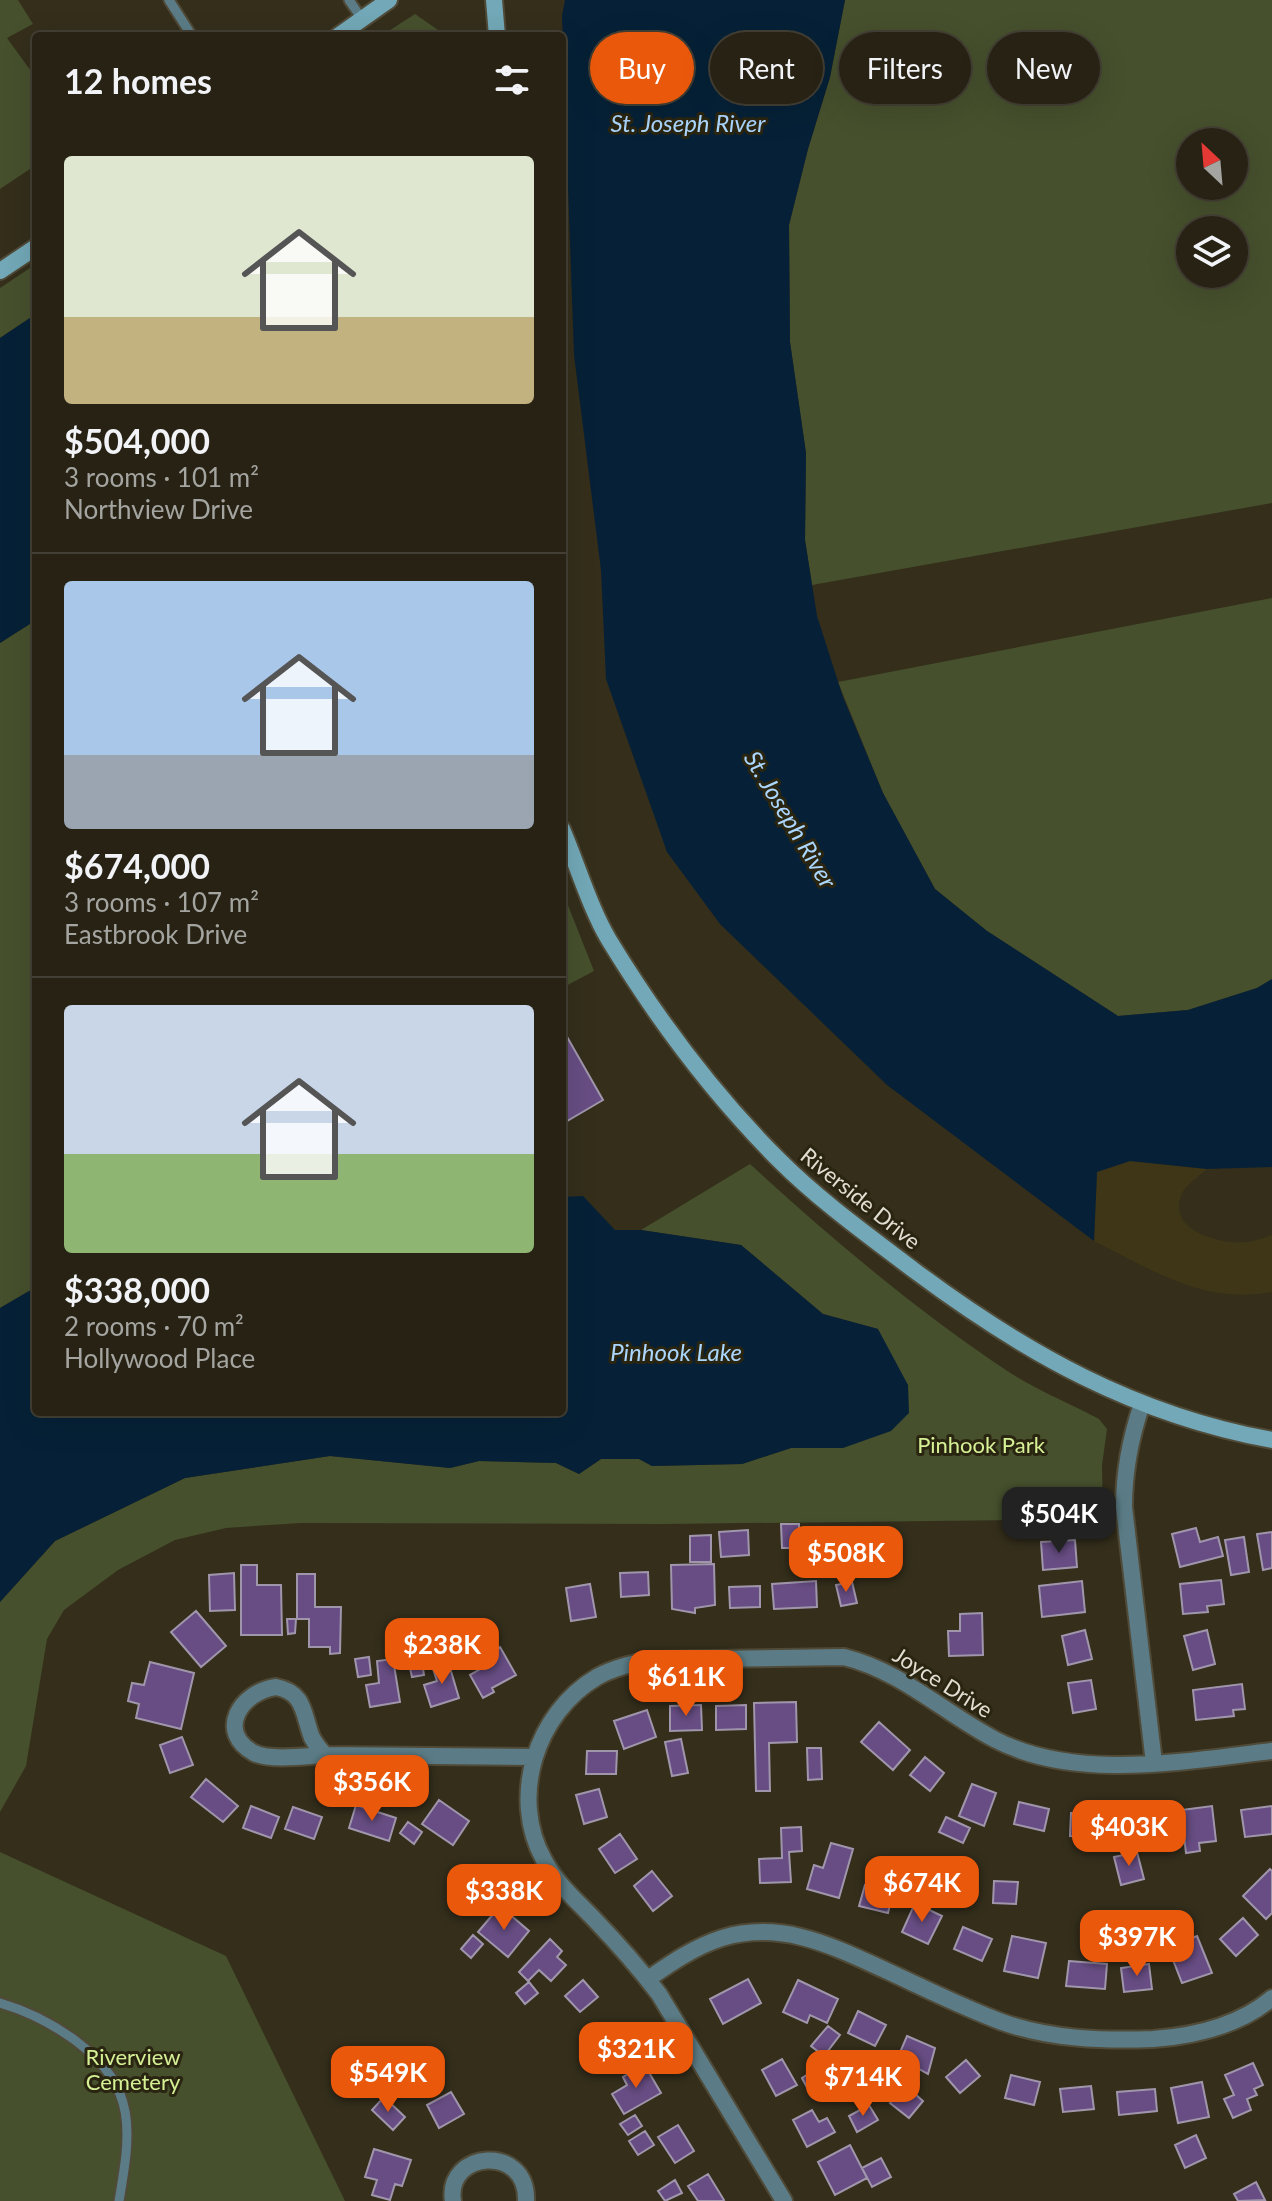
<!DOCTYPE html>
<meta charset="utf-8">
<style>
:root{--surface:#272214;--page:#2f2a1d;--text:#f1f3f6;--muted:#a4a4a0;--line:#433f34;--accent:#ea580c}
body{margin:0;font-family:Lato,sans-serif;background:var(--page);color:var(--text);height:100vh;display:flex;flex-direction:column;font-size:30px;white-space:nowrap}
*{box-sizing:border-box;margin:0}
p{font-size:26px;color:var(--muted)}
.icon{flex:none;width:44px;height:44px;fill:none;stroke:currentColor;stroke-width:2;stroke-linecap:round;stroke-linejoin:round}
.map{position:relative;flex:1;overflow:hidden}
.drawer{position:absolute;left:32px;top:32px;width:534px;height:1384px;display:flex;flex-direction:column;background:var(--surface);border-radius:8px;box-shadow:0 8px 32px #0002,0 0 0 2px var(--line)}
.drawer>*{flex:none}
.banner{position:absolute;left:590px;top:32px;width:562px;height:72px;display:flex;gap:16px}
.needle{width:52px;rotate:334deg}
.fabs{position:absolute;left:1176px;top:128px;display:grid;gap:16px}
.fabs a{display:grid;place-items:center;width:72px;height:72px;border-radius:50%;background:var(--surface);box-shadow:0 8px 32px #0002,0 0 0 2px var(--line);font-size:40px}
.price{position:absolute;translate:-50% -68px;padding:0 18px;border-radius:16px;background:var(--accent);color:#fff;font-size:26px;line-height:52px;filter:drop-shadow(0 2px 4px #0008)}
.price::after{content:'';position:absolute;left:50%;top:48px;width:24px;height:18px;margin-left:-12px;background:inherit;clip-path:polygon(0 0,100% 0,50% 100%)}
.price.current{background:#222;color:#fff}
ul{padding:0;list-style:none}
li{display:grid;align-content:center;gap:16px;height:424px;padding:0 32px}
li+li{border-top:2px solid var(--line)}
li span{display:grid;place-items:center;height:248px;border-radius:8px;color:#555}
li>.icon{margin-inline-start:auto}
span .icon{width:144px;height:144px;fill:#fffc;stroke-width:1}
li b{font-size:34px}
h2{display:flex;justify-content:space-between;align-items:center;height:96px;padding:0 32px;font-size:34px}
.pill{padding:0 28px;border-radius:36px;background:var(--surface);box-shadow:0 8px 32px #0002,0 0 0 2px var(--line);font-size:28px;line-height:72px}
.pill.current{background:var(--accent);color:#fff}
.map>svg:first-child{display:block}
.green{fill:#46502d;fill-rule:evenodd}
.sand{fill:#3e3616}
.water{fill:#062137}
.building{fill:#674d83;stroke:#a096ac;stroke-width:2}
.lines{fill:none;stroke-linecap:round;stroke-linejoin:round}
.lane-casing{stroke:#504a38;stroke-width:13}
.street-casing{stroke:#504a38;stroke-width:20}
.secondary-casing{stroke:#504a38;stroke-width:20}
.lane{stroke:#5b7c86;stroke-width:9}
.street{stroke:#5b7c86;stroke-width:16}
.secondary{stroke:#72a8b7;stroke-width:16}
.labels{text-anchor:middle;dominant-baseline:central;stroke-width:6;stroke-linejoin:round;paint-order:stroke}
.street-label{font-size:22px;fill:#e2ded2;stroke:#2a2511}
.park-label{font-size:22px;fill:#d5f095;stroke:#2a2511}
.water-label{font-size:24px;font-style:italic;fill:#abd6fd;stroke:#2a2511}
</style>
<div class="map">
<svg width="1272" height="2201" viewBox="0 0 1272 2201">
<rect width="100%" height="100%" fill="#342e1b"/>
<path class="green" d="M0 0H18L33 24 7 38 36 78V165L0 189Z
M845 0H1272V503L812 585 805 540 806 453 790 342 789 225 808 149 830 77ZM1190 142H1234V186H1190ZM1190 230H1234V274H1190Z
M415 14 441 32V36H381Z
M36 264V314L0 338V288Z
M1272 598V979L1257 988 1188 1010 1118 1016 987 931 935 889 883 793 838 682Z
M36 620V1287L0 1308V643Z
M562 890 594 971 562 988Z
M750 1164C832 1239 919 1313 1012 1374 1039 1391 1071 1404 1099 1419L1107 1429 1102 1465 1103 1519 664 1524 300 1523 226 1528 175 1540 118 1570 64 1610 47 1639 26 1766 0 1812V1602L55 1541 185 1478 330 1456 450 1468 479 1461 556 1463 579 1474 601 1459H639L652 1466 742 1464 791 1448H843L878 1329 823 1314 741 1245 641 1230Z
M0 1852 226 1956 345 2201H0Z"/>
<path class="sand" d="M1130 1161 1207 1169C1199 1176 1184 1186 1181 1196 1168 1232 1222 1245 1247 1242 1255 1241 1264 1238 1272 1235V1292C1204 1305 1152 1270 1094 1241L1097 1172Z"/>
<path class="water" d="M565 0H845L830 77 808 149 789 225 790 342 806 453 805 540 817 616 843 697 883 793 935 889 987 931 1118 1016 1188 1010 1257 988 1272 979V1167L1207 1169 1130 1161 1097 1172 1094 1241 887 1085 720 924 667 852 606 679 601 570 574 355 562 16Z
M36 314V620L0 643V338Z
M583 1196 615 1230H641L741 1245 823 1314 878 1329 908 1385 909 1413 891 1431 843 1448H791L742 1464 652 1466 639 1459H601L579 1474 556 1463 479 1461 450 1468 330 1456 185 1478 55 1541 0 1602V1308L36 1287V1412H562V1197Z"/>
<path class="building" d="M562 1028 603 1100 562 1124Z
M781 1524H799V1548H782Z
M1196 1528 1200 1542 1218 1537 1223 1556 1180 1567 1172 1534Z
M748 1530 749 1555 721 1557 719 1532Z
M1272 1532V1568L1263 1570 1257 1534Z
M711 1535V1562H690V1536Z
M1244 1537 1249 1572 1231 1575 1225 1540Z
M1075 1540 1077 1567 1043 1570 1041 1542Z
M714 1564 715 1605 695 1608V1613L672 1609 671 1565Z
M241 1565H257V1585H281L282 1635H241Z
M648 1572 649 1595 621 1597 620 1573Z
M234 1573 235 1610 210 1611 209 1575Z
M297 1574H315V1607H341L340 1653 330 1654V1647H309V1619H297Z
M1221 1580 1224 1604 1207 1606 1208 1612 1183 1614 1180 1584Z
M816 1581 817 1607 774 1609 772 1584Z
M1082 1581 1085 1612 1042 1617 1039 1586Z
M852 1582 857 1603 841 1606 836 1585Z
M590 1584 596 1617 571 1621 566 1588Z
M760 1586V1607L730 1608 729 1587Z
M196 1611 226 1646 201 1667 171 1632Z
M982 1613 983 1655 949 1656 948 1631H960V1614Z
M287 1619H296L295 1633 288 1634Z
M1085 1630 1092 1659 1068 1665 1062 1636Z
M1207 1630 1215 1664 1193 1670 1184 1636Z
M500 1647 516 1675 492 1688 494 1692 483 1698 470 1675 493 1662 488 1654Z
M369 1657 371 1675 358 1677 355 1659Z
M421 1657 424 1675 412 1677 408 1659Z
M393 1659 400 1702 370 1707 366 1685 379 1683 377 1661Z
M448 1661 459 1698 431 1707 424 1685 437 1681 432 1666Z
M150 1662 194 1673 181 1729 136 1718 139 1704 128 1701 132 1683 144 1685Z
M1091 1680 1096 1709 1073 1713 1068 1683Z
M1242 1684 1245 1709 1233 1710 1234 1716 1196 1720 1193 1690Z
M796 1702 797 1742 769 1743 770 1791H756L754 1703Z
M701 1705 702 1730 670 1731V1706Z
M746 1705V1729L716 1730V1706Z
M647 1710 656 1737 624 1749 614 1721Z
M879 1722 910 1750 893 1770 861 1742Z
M182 1737 193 1765 170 1773 160 1745Z
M681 1739 688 1773 672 1776 665 1742Z
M807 1748H821L822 1779 808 1780Z
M587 1751H617L616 1774H586Z
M925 1757 944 1773 930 1791 910 1775Z
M206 1779 238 1806 223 1822 191 1797Z
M972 1784 996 1793 984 1826 959 1816Z
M599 1789 607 1817 584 1824 576 1795Z
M439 1800 469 1821 453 1845 422 1824Z
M1019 1802 1049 1809 1044 1831 1014 1824Z
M356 1805 396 1818 389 1841 349 1828Z
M251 1806 279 1817 271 1838 243 1828Z
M1212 1806 1216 1841 1199 1843 1200 1851 1186 1853 1181 1810Z
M1272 1806V1834L1245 1837 1241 1810Z
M293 1807 322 1817 314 1839 285 1829Z
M1071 1813 1102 1814 1100 1838 1070 1836Z
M1158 1813 1159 1837 1129 1839 1128 1815Z
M946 1817 970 1828 963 1843 939 1832Z
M408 1822 422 1832 414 1844 400 1833Z
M801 1827 802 1851 789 1852 791 1882 760 1883 759 1859 782 1858 781 1828Z
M620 1834 637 1859 615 1873 599 1849Z
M831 1843 853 1849 839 1898 807 1889 814 1865 823 1868Z
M1137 1852 1144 1879 1121 1885 1114 1857Z
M1270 1869 1272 1871V1913L1266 1919 1243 1896Z
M652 1871 672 1896 653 1911 634 1886Z
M994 1881 1018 1882 1016 1904 993 1903Z
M865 1885 893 1892 888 1913 859 1906Z
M915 1903 942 1916 928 1944 902 1932Z
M500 1906 529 1931 508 1957 478 1932Z
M1243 1918 1258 1935 1236 1956 1220 1939Z
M963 1927 992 1939 982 1961 954 1949Z
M473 1935 483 1944 471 1958 461 1949Z
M1012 1936 1046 1943 1038 1978 1004 1971Z
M1197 1936 1212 1973 1182 1983 1168 1947Z
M550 1939 562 1951 557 1957 566 1965 551 1981 539 1970 528 1981 519 1972Z
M1069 1961 1107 1964 1105 1989 1066 1986Z
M1149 1964 1152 1989 1124 1992 1121 1968Z
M748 1979 761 2003 723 2024 710 1999Z
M583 1980 598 1997 580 2012 565 1996Z
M798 1980 838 1999 827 2023 810 2015 807 2023 783 2012Z
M529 1982 538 1993 525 2004 516 1993Z
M858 2011 886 2025 875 2046 848 2033Z
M828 2026 840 2035 824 2056 811 2046Z
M907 2036 935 2048 928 2074 898 2057Z
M867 2057 879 2066 868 2082 856 2074Z
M782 2059 797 2085 776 2096 762 2070Z
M966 2060 980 2076 960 2093 946 2077Z
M1253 2063 1263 2085 1254 2089 1257 2095 1247 2099 1251 2110 1233 2118 1224 2099 1234 2095 1225 2075Z
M644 2064 661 2093 624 2114 612 2094 627 2085 623 2077Z
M821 2066 829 2079 809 2091 802 2078Z
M1011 2075 1040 2082 1034 2105 1005 2098Z
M1202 2082 1209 2117 1178 2123 1171 2088Z
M905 2085 923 2101 909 2118 890 2103Z
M1091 2086 1094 2109 1063 2112 1060 2089Z
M1155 2089 1157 2111 1119 2115 1117 2092Z
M451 2092 464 2114 439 2128 427 2105Z
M384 2097 405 2117 393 2130 372 2110Z
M869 2105 878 2120 857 2132 849 2116Z
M812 2110 819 2122 827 2118 835 2132 807 2147 793 2120Z
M635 2115 642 2126 628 2135 620 2124Z
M678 2125 694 2151 675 2163 658 2137Z
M645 2131 654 2145 638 2155 629 2141Z
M1196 2135 1206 2158 1185 2168 1175 2145Z
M850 2145 867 2178 835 2195 818 2162Z
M374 2149 411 2160 402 2186 395 2184 390 2200 372 2195 377 2180 365 2177Z
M881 2158 891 2177 872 2187 862 2168Z
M708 2174 724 2200 722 2201H698L688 2186Z
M675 2180 682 2193 665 2201 658 2191Z
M1256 2182 1265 2200 1238 2201 1234 2194Z"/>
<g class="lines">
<g class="lane-casing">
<path id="lane" d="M169 0 192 36
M349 0 362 19
M0 2003C28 2011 53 2024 76 2041 138 2088 131 2131 119 2201"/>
</g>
<g class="street-casing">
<path id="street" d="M1142 1404C1130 1439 1124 1470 1124 1507L1154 1763
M276 1687C303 1692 303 1711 310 1732 312 1741 319 1748 325 1755 307 1756 270 1761 254 1753 216 1732 240 1692 276 1687Z
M325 1755 535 1757
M648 1979C671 1963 694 1947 722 1938 782 1920 832 1946 885 1970 924 1988 962 2007 1002 2022 1050 2039 1102 2041 1153 2039 1194 2036 1240 2025 1272 1998
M453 2201C445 2151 528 2143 526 2201
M784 2201 659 1994C639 1968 618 1944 595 1920 577 1901 556 1883 544 1860 509 1797 536 1713 597 1677 613 1668 631 1664 649 1660L844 1657C901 1671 943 1712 994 1739 1075 1782 1185 1761 1272 1751"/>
</g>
<g class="secondary-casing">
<path id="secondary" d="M494 0 497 36
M338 36 389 0
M0 271 36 247
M562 829C577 864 590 908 609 940 657 1019 714 1095 779 1160 820 1201 869 1236 915 1271 1025 1353 1135 1415 1272 1440"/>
</g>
<use href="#lane" class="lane"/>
<use href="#street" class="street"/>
<use href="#secondary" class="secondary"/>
</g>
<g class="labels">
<g class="street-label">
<text transform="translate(861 1198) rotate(39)">Riverside Drive</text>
<text transform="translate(943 1682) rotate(32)">Joyce Drive</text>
</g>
<g class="park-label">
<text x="981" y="1444">Pinhook Park</text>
<text x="133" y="2056">Riverview<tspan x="133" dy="25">Cemetery</tspan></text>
</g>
<g class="water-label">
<text x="688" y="122">St. Joseph River</text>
<text transform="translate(791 819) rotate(59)">St. Joseph River</text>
<text x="676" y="1351">Pinhook Lake</text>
</g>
</g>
</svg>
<div class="fabs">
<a><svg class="needle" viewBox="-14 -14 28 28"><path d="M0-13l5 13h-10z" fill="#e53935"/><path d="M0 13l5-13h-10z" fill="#a4a4a0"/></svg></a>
<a><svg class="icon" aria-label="layers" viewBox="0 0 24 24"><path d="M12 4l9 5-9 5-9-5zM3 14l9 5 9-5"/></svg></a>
</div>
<b class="price current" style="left:1059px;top:1555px">$504K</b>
<b class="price" style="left:846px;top:1594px">$508K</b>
<b class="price" style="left:442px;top:1686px">$238K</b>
<b class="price" style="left:686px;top:1718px">$611K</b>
<b class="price" style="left:372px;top:1823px">$356K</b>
<b class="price" style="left:1129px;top:1868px">$403K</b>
<b class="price" style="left:922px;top:1924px">$674K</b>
<b class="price" style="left:504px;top:1932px">$338K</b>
<b class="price" style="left:1137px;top:1978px">$397K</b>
<b class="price" style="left:636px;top:2090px">$321K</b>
<b class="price" style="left:388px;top:2114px">$549K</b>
<b class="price" style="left:863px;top:2118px">$714K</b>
<div class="banner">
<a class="pill current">Buy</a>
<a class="pill">Rent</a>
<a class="pill">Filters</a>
<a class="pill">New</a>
</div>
<section class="drawer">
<h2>12 homes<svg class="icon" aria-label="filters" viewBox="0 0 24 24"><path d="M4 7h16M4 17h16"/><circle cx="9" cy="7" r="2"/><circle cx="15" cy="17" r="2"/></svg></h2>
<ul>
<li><span style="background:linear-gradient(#dfe7d0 65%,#c2b280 0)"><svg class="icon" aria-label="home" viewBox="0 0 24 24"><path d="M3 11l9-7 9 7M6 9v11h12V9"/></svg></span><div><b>$504,000</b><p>3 rooms · 101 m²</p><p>Northview Drive</p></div></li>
<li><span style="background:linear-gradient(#a9c7e8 70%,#9aa5b1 0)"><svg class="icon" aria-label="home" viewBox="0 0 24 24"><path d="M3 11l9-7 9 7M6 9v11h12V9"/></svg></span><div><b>$674,000</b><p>3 rooms · 107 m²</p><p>Eastbrook Drive</p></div></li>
<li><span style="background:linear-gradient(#c9d6e8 60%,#8fb573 0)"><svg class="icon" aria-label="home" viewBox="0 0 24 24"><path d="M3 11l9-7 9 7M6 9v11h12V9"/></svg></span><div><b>$338,000</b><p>2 rooms · 70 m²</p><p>Hollywood Place</p></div></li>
</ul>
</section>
</div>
